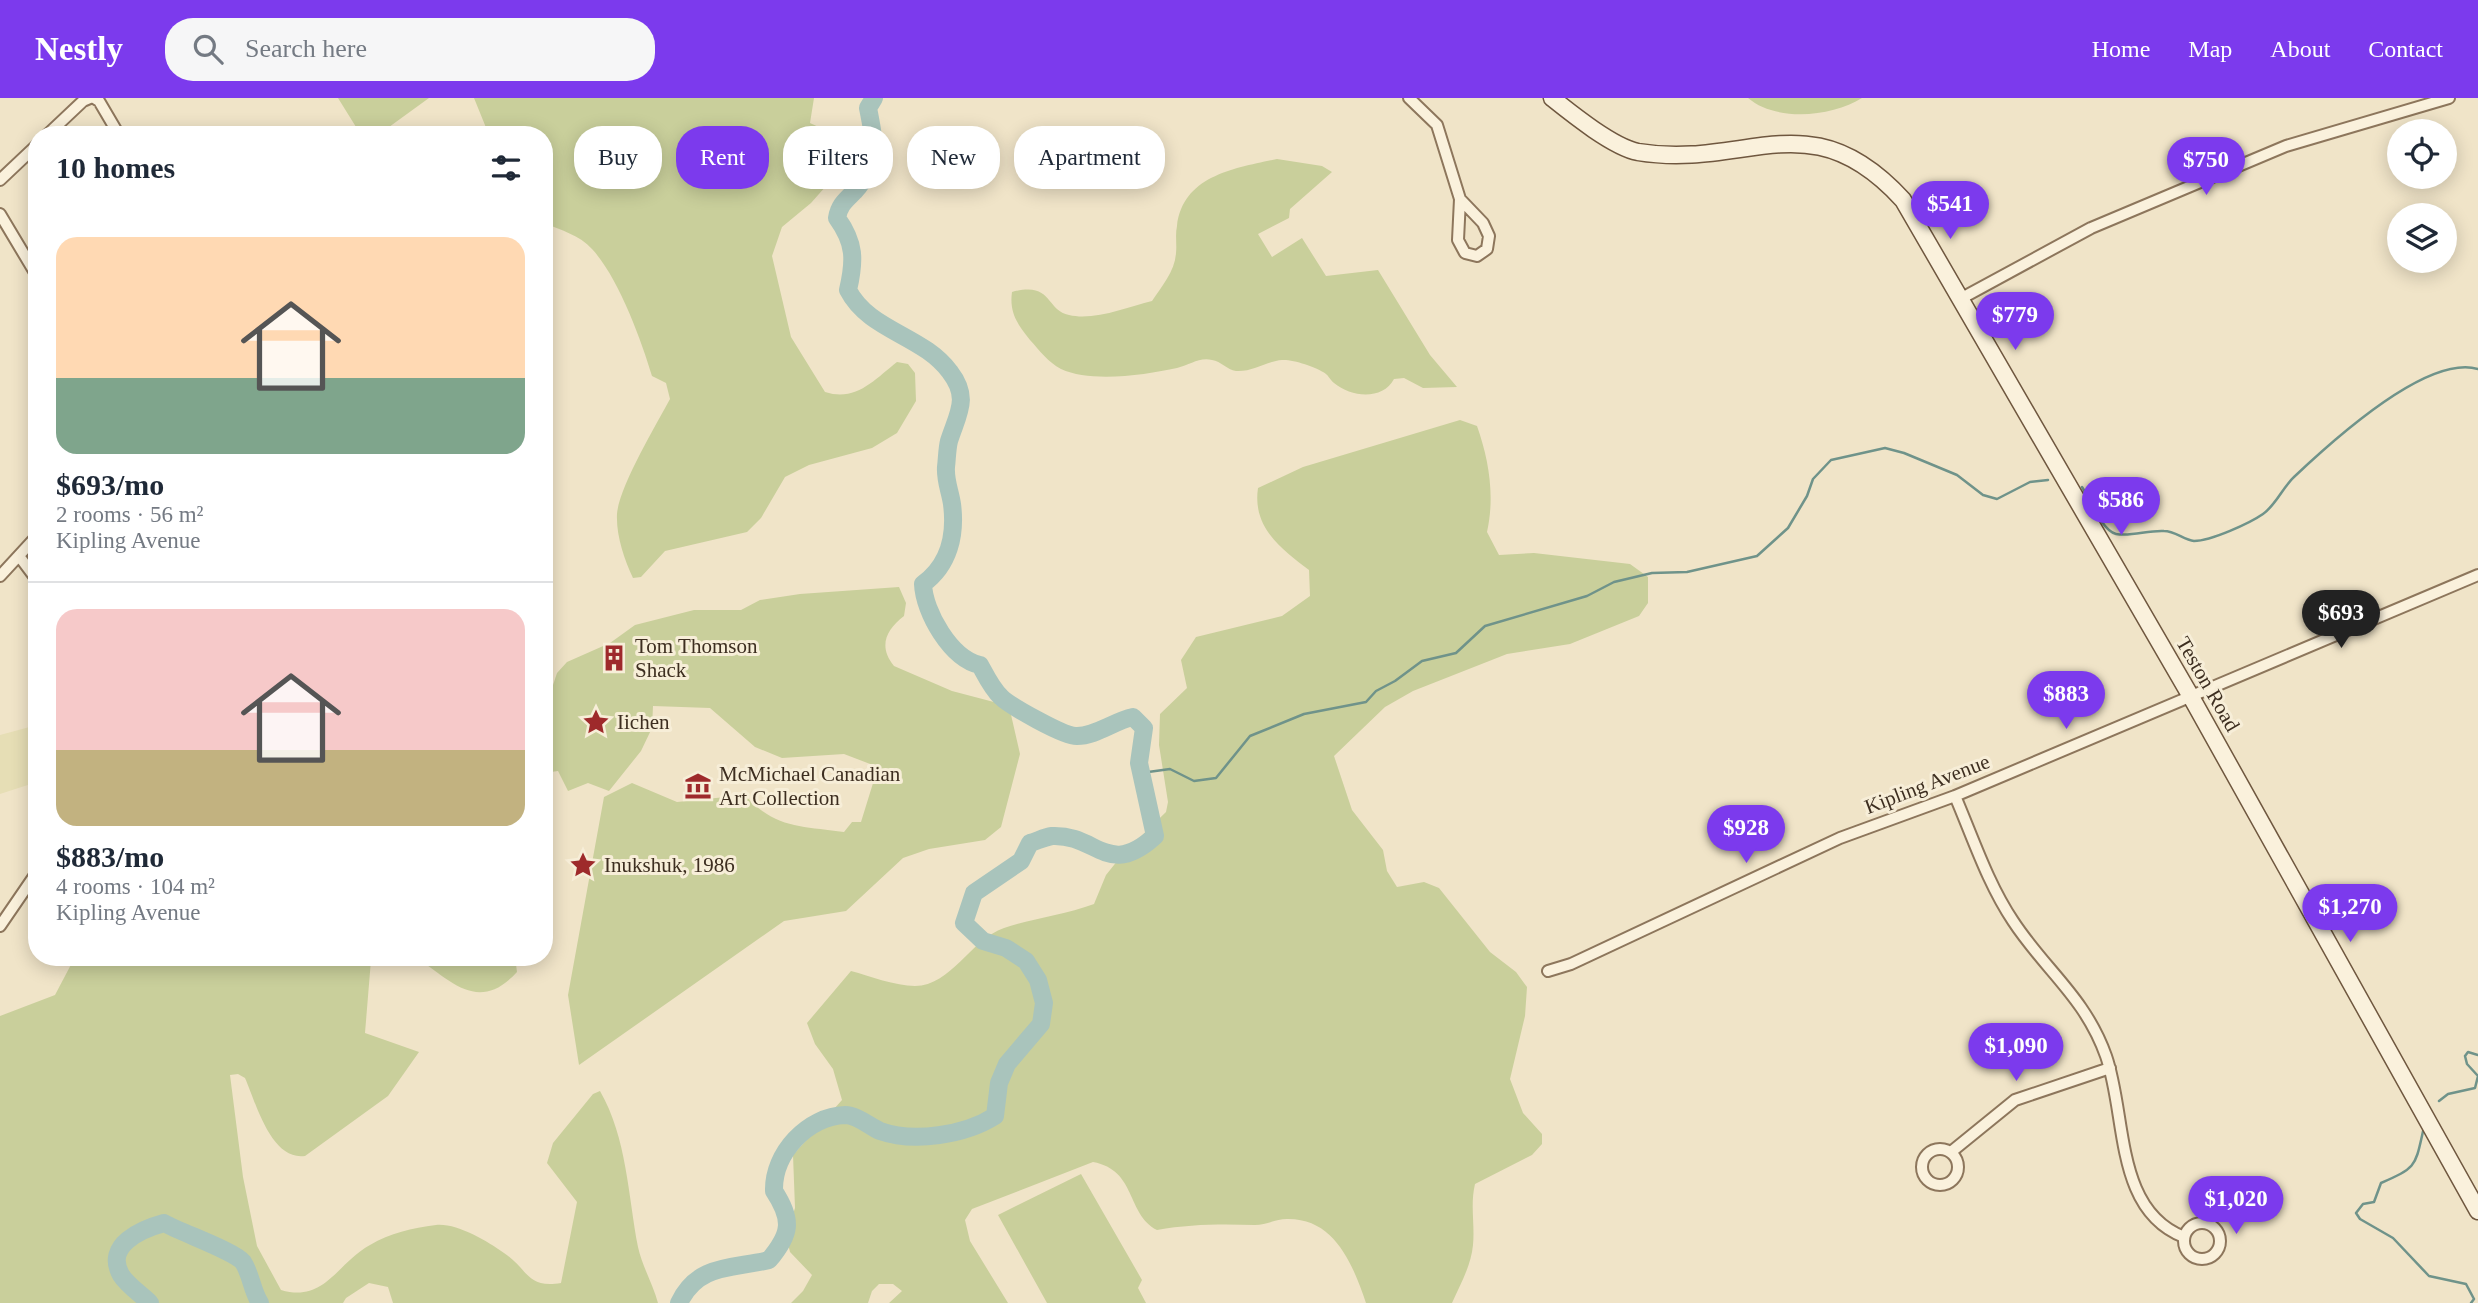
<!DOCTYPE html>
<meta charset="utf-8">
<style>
:root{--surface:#fff;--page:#f6f6f7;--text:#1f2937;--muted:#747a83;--line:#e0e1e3;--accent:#7c3aed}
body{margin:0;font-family:"Times New Roman",serif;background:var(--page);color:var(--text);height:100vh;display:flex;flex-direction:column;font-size:26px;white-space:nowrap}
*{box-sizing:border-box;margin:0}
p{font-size:23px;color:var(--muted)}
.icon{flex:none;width:38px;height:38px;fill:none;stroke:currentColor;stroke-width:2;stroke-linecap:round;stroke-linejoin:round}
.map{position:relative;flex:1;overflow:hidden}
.panel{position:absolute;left:28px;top:28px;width:525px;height:840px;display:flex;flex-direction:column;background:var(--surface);border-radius:28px;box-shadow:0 4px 18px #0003}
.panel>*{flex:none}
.guide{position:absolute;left:574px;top:28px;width:665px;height:63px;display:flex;gap:14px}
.tools{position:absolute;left:2387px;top:21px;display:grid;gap:14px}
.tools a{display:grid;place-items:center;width:70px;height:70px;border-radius:50%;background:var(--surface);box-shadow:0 4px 18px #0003;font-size:35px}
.price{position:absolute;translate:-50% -60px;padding:0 16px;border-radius:24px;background:var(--accent);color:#fff;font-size:23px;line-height:46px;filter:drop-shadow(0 2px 4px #0008)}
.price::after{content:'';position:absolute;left:50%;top:42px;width:21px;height:16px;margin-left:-10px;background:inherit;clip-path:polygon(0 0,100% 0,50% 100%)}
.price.on{background:#222;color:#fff}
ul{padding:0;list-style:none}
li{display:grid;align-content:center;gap:14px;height:371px;padding:0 28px}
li+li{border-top:2px solid var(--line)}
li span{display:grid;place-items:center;height:217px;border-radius:21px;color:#555}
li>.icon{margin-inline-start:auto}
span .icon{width:126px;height:126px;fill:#fffc;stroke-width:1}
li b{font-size:30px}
h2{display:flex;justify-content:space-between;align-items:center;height:84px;padding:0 28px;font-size:30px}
.tag{padding:0 24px;border-radius:28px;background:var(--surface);box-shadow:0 4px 18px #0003;font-size:24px;line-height:63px}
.tag.on{background:var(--accent);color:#fff}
header{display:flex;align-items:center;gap:42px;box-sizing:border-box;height:98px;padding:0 35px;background:var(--accent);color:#fff}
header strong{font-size:33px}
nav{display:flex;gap:38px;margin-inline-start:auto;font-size:24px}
.search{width:490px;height:63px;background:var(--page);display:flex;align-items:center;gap:18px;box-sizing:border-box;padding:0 24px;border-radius:28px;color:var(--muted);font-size:26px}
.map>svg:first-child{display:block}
.farmland{fill:#e6deb5}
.green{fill:#c9cf9b}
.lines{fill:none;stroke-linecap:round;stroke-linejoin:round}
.stream{stroke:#6f938a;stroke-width:2.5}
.river{stroke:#a9c4bc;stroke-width:18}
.street-casing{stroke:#8d765c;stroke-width:14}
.secondary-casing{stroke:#6f573f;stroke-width:19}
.street{stroke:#faf1dc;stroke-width:10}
.secondary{stroke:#faf1dc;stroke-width:16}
.labels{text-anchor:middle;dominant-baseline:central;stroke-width:6;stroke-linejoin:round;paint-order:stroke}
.poi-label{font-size:21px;fill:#3d2e20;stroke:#f7eed8;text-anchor:start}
.street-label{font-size:21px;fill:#3d2e20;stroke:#f7eed8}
</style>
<header>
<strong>Nestly</strong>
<div class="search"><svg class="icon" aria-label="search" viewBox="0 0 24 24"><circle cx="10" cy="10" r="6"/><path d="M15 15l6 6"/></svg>Search here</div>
<nav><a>Home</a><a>Map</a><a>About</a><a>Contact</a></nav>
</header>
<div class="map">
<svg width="2478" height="1205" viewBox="0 0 2478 1205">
<rect width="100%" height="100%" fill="#f0e4c8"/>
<path class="farmland" d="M37 627V684L0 696V637Z"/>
<path class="green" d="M338 0H429L378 37H361Z
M474 0H814L810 25 825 32 834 53V79L811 105 782 129 772 158 791 239 825 294C856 304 874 282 897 264L908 266 915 275 916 303 897 335 872 350 809 367 785 379 761 420 747 434 665 453 641 479 633 480C624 461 616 437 617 416 619 389 656 327 670 301L666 285 652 278C641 241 618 179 592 151 580 137 560 132 544 125V37H489Z
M1748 0H1862C1832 19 1776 24 1748 0Z
M1277 61 1322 68 1332 74 1290 111 1289 120 1258 136 1272 159 1302 140 1326 178 1378 172 1430 257 1457 289 1423 290 1404 280 1394 281C1383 302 1352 300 1334 285 1330 282 1328 276 1323 274 1316 269 1292 261 1282 262 1267 263 1253 274 1236 273 1227 272 1221 263 1212 262 1199 259 1190 267 1177 270 1145 277 1091 285 1061 271 1048 264 1040 253 1030 242 1018 227 1009 215 1012 194 1053 183 1045 212 1069 217 1094 223 1128 209 1152 203 1162 188 1175 173 1176 155 1177 146 1175 137 1177 128 1183 77 1236 70 1277 61Z
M1460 322 1477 328C1489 362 1495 398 1487 434L1499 457 1534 455 1630 466 1648 479V505L1639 518 1570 546 1507 556 1413 593 1385 609 1334 658 1352 712 1383 752 1387 773 1397 789 1424 784 1439 790 1490 854 1516 874 1527 889 1525 918 1510 981 1523 1015 1542 1036V1046L1532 1057 1475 1086C1470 1107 1475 1126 1473 1147 1471 1168 1460 1187 1452 1205H1366C1353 1167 1335 1120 1287 1121 1276 1121 1266 1127 1255 1127 1221 1126 1190 1126 1157 1132 1126 1116 1137 1072 1093 1064L972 1111 965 1122 970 1143 1008 1205H889L902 1193 893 1186H879L872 1193 868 1205H791L803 1193 812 1177 790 1154 786 1138 795 1110 793 1057 842 1002 833 971 815 946 807 925 851 873C870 878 895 888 915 888 951 888 971 841 1004 830 1034 820 1064 817 1094 806L1106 777 1122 757 1166 714 1168 704 1159 647 1160 616 1187 590 1181 562 1196 539 1282 518 1310 498 1309 472C1282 451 1252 430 1258 390L1303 369Z
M899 489 906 505 904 518C886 532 878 548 894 568L952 593 1009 608 1020 656 1001 729 985 742 929 751 903 760 846 813 784 823 579 967 568 897 604 699 632 685 677 704 745 697C775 731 802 728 844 734L852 724H861L878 669 844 656 782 660 755 649 710 610 653 608 652 630 641 653 609 693 588 685 568 693 558 673 544 675V599H549L557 575 567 564 610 545 635 527 694 512H741L760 502 800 496Z
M75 859H322V868L371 862 365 935 419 954 388 998 305 1058C271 1063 256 1005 245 980L238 976 230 977 243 1079 257 1148 281 1192C325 1205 337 1165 370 1147 390 1135 412 1130 436 1127 457 1125 487 1143 504 1155 528 1171 527 1191 561 1185L577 1104 547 1065 553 1045 593 996 600 993C627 1040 628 1097 638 1149 642 1168 653 1186 658 1205H393L388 1189 369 1185 346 1200 343 1205H0V918L55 897Z
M416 859H515L517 874C479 915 453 885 416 859Z
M1081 1076 1142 1182 1138 1190 1146 1205H1047L998 1117Z"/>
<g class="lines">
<path class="stream" d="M2082 389C2090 401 2102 433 2116 436 2131 439 2148 432 2164 433 2175 433 2184 442 2194 443 2211 443 2250 425 2263 416 2276 407 2283 389 2294 379 2330 345 2426 256 2478 271
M1141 675 1170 671 1194 683 1216 680 1250 638 1304 616 1366 604 1376 593 1395 583 1422 563 1456 555 1485 528 1587 498 1614 484 1652 475 1687 474 1757 458 1788 430 1807 398 1813 381 1831 362 1885 350 1904 355 1957 377 1983 397 1997 401 2030 384 2048 382
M2439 1003 2448 996 2475 990 2478 978 2467 966 2465 958 2468 954 2478 957
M2424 1029C2415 1068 2418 1069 2381 1085L2374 1104 2363 1106 2356 1115 2360 1121 2393 1140 2429 1178 2466 1186 2474 1201 2471 1205"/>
<path class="river" d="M150 1205C142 1197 127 1187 121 1177 104 1147 142 1131 164 1125 182 1135 234 1153 243 1164 251 1176 252 1193 260 1205
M679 1205C698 1165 733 1171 769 1162 791 1136 793 1122 774 1093 773 1055 808 1018 845 1017 857 1017 869 1028 880 1033 914 1045 965 1037 995 1018L999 985 1007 966 1041 926 1044 905 1038 882 1026 863 1006 850 983 843 964 825 974 795 1021 763 1030 745C1037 743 1045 739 1052 738 1097 736 1108 781 1155 738L1139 665 1144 630 1133 619C1114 623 1096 638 1077 638 1065 639 1010 608 1001 599 992 591 986 578 980 567 951 561 924 514 923 486 949 467 956 437 952 406 950 393 945 382 946 369 947 361 947 351 949 343 958 315 970 300 950 274 923 237 869 233 848 192 855 162 855 145 837 120 839 107 846 102 855 93 879 65 875 45 868 10L874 0"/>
<g class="street-casing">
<path id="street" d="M94 0 99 3 119 37
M1409 0 1437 27 1460 101 1483 125 1489 138 1487 151 1477 158 1465 155 1458 142 1460 101
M47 37 83 3 90 0
M0 82 37 47
M0 116 37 178
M1962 200 2091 130 2286 48 2449 0
M19 458 37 482
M0 478 37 438
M1955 698C1973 740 1988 786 2013 823 2045 872 2085 899 2106 958 2127 1018 2114 1112 2184 1139
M0 828 37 774
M1548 873 1571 866 1840 740 1955 698 2478 477
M1922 1069a18 18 0 1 1 36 0a18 18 0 1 1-36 0Z
M1951 1054 2015 1002 2110 970
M2184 1143a18 18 0 1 1 36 0a18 18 0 1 1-36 0Z"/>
</g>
<g class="secondary-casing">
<path id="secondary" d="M1552 0C1572 16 1613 49 1638 54 1747 72 1810 0 1903 102L2190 597 2478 1113"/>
</g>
<use href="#street" class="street"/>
<use href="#secondary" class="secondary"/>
</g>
<defs>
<g id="building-bare" transform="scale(2.1)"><path d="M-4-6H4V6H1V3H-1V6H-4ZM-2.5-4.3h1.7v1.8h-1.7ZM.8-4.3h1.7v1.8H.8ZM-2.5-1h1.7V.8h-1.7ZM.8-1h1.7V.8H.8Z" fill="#9e2a2b" stroke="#f7eed8" stroke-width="2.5" paint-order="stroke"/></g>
<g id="sight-bare" transform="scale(2.1)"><path d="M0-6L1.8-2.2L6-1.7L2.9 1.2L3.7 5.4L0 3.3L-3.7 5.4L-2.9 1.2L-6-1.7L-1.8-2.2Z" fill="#9e2a2b" stroke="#f7eed8" stroke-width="2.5" paint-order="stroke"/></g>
<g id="museum-bare" transform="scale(2.1)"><path d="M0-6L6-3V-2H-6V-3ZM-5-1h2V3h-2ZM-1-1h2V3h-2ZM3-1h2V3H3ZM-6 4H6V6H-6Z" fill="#9e2a2b" stroke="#f7eed8" stroke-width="2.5" paint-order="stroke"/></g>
</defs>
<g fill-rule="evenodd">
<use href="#building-bare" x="614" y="560"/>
<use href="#sight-bare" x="596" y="624"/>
<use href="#museum-bare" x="698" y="688"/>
<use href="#sight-bare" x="583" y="767"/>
</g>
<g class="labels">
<g class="poi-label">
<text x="635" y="548">Tom Thomson<tspan x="635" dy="24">Shack</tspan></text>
<text x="617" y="624">Iichen</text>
<text x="719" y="676">McMichael Canadian<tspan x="719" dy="24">Art Collection</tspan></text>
<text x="604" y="767">Inukshuk, 1986</text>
</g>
<g class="street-label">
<text transform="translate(2208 586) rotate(60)">Teston Road</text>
<text transform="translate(1927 686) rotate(-21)">Kipling Avenue</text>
</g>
</g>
</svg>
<div class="tools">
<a><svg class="icon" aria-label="locate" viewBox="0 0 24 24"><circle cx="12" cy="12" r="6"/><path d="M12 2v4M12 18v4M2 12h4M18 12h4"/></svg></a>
<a><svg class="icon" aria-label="layers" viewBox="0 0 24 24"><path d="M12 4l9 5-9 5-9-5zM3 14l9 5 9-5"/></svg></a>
</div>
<b class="price" style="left:2206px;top:99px">$750</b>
<b class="price" style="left:1950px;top:143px">$541</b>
<b class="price" style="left:2015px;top:254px">$779</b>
<b class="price" style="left:2121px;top:439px">$586</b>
<b class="price on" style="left:2341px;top:552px">$693</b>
<b class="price" style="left:2066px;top:633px">$883</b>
<b class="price" style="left:1746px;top:767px">$928</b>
<b class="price" style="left:2350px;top:846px">$1,270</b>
<b class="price" style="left:2016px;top:985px">$1,090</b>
<b class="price" style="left:2236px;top:1138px">$1,020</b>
<div class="guide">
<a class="tag">Buy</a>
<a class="tag on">Rent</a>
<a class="tag">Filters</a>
<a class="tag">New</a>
<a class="tag">Apartment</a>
</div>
<section class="panel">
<h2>10 homes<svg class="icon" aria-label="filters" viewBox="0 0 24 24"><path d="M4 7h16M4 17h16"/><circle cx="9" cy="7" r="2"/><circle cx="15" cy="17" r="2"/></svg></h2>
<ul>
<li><span style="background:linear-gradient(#ffd9b3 65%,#7fa58c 0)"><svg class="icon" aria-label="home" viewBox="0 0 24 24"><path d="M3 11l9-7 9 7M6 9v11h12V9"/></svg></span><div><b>$693/mo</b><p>2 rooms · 56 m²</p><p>Kipling Avenue</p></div></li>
<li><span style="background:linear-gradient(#f6c9c9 65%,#c2b280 0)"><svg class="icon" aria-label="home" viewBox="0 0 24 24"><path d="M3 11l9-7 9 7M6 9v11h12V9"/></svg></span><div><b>$883/mo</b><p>4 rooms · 104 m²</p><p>Kipling Avenue</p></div></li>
</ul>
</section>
</div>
